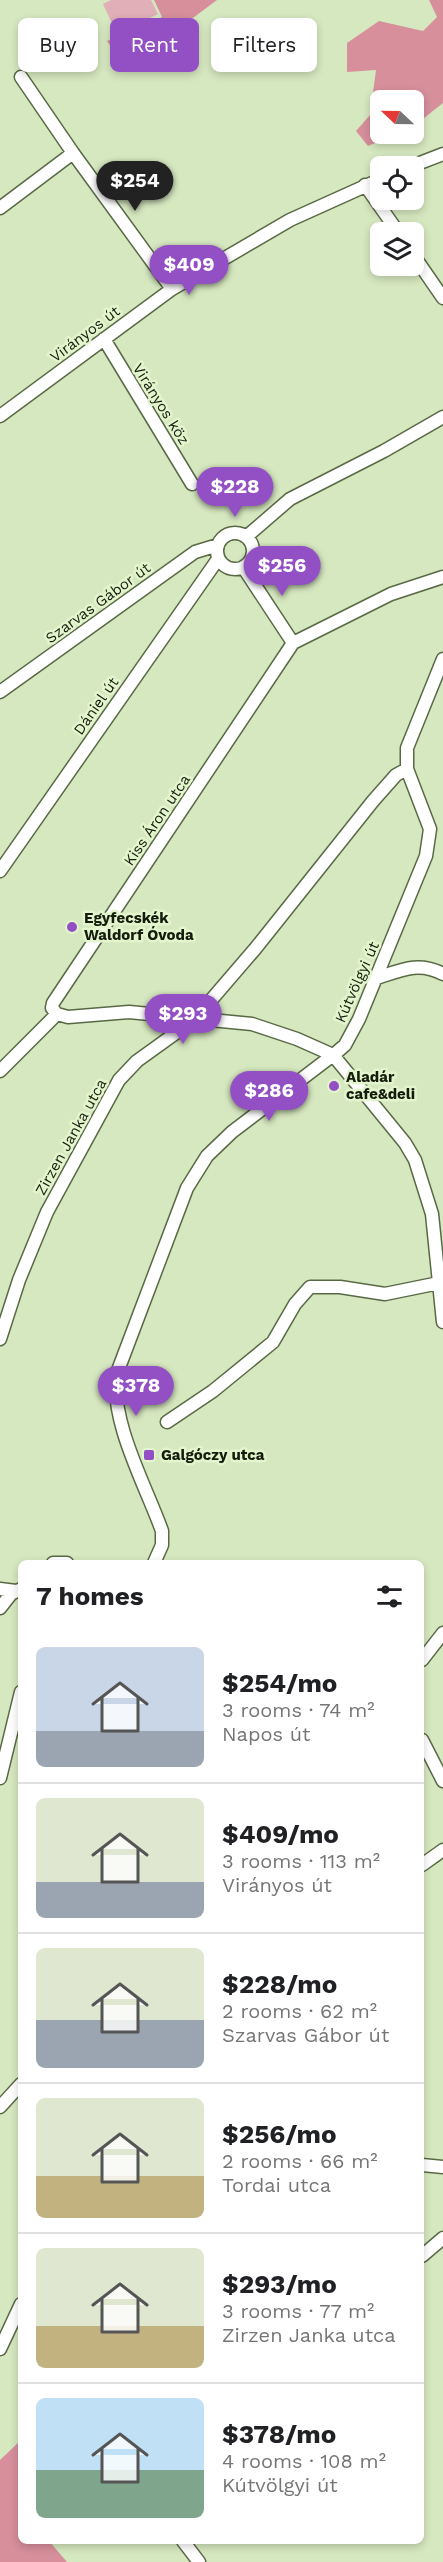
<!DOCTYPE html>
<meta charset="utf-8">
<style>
:root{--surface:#fff;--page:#f2f2f2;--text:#202124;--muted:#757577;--line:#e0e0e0;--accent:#9250c4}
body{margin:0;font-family:"Work Sans",sans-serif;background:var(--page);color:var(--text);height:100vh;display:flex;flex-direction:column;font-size:22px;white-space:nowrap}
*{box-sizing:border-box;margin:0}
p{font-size:20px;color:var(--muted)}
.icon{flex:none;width:33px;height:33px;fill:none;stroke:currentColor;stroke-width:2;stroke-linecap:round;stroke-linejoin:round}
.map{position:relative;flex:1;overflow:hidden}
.drawer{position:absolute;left:18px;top:1560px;width:406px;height:984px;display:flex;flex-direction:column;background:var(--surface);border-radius:9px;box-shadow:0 3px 9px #0003}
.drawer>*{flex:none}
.top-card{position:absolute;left:18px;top:18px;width:408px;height:54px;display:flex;gap:12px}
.needle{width:39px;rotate:292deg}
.fabs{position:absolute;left:370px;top:90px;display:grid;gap:12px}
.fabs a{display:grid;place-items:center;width:54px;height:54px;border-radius:9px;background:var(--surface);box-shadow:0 3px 9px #0003;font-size:30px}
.price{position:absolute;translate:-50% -51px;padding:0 14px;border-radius:21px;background:var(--accent);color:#fff;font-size:20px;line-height:39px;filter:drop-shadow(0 2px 3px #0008)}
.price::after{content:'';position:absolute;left:50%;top:36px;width:18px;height:14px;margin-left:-9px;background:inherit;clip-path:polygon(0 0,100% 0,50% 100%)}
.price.selected{background:#222;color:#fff}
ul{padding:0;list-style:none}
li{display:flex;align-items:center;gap:18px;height:150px;padding:0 18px}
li+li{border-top:2px solid var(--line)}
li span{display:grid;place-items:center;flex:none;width:168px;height:120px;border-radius:9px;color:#555}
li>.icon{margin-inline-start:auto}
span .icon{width:72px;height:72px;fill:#fffc;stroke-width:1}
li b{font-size:26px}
h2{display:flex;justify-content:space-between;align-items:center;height:72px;padding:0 18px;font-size:26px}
.tag{padding:0 21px;border-radius:9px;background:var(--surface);box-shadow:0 3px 9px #0003;font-size:21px;line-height:54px}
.tag.selected{background:var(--accent);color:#fff}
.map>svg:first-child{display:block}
.green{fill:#e0afb7}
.forest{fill:#d78f9c}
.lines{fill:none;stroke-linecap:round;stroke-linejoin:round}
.minor-casing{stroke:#596945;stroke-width:15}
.minor{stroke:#fff;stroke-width:12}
.poi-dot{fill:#9250c4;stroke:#e3f5cd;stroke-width:2}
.labels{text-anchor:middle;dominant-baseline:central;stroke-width:5;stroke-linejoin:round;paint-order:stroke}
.street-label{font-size:15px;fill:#151c0d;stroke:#e3f5cd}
.poi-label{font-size:15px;font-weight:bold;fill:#151c0d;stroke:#e3f5cd;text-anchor:start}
</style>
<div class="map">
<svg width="443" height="2562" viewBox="0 0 443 2562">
<rect width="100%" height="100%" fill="#d6e8c0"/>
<path class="green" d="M111 0H151L158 14 117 34 103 4Z"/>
<path class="forest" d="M154 0H217L126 68 107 41 162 17Z
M429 0H443V103L414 126V100H381V134H396L368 146 356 131 370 115 376 70 347 72V43L379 21 423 31 437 17Z
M21 2440V2541H49L67 2562H0V2460Z"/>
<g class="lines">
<g class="minor-casing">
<path id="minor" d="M21 77 73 153 172 289
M412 166 443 154
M365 185 398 232
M0 208 73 153
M414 256 443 298
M104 339 192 484
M0 416 172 289 290 220 381 179
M217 551a18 18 0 1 1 36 0a18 18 0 1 1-36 0Z
M246 537 290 499 384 451 443 417
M243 567 293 643
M293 643 391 594 443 577
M0 692 195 552 218 545
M0 871 218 559
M377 978C401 970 419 961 443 974
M57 1014 52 1008 53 1003 293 643
M0 1071 57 1014 68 1017 129 1012 252 1024 297 1039 333 1055 405 1143 415 1160 432 1214 443 1322
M0 1339 19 1280 47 1212 119 1080 137 1061 194 1020 255 949 373 801 396 775 407 769
M167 1422 213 1391 273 1342 295 1304 310 1287H340L385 1294 439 1283 443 1279
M53 1563H67
M154 1563 162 1545V1531C146 1486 109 1420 117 1373L187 1188 207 1156 232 1132 337 1052 345 1045 359 1019 426 856 430 829 407 769V748L443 659
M0 1589 16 1591
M0 1608 11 1594 21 1589
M422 1660 443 1633
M422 1740 443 1781
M0 1778 21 1692
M422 1865 443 1850
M0 2107 21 2084
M422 2165 443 2167
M422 2256 443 2238
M0 2349 21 2304
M183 2541 199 2562"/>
</g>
<use href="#minor" class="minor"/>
</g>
<g class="poi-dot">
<circle cx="72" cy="927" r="6"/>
<circle cx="334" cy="1086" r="6"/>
<rect x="143" y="1449" width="12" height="12" rx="3"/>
</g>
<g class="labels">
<g class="street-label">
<text transform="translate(85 334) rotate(-37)">Virányos út</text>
<text transform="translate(161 404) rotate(58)">Virányos köz</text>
<text transform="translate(98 603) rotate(-36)">Szarvas Gábor út</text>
<text transform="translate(96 706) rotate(-55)">Dániel út</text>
<text transform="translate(157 820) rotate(-56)">Kiss Áron utca</text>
<text transform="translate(357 982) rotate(-66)">Kútvölgyi út</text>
<text transform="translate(71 1137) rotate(-61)">Zirzen Janka utca</text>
</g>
<g class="poi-label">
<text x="84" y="918">Egyfecskék<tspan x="84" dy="17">Waldorf Óvoda</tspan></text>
<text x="346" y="1077">Aladár<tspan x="346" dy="17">cafe&amp;deli</tspan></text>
<text x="161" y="1455">Galgóczy utca</text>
</g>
</g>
</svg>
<div class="fabs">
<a><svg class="needle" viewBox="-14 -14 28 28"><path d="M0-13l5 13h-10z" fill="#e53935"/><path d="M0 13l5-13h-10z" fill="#757577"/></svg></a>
<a><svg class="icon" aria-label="locate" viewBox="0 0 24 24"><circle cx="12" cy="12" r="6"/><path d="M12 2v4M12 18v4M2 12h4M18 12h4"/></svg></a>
<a><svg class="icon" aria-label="layers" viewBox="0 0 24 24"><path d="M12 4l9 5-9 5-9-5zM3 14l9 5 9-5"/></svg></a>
</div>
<b class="price selected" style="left:135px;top:212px">$254</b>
<b class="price" style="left:189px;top:296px">$409</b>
<b class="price" style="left:235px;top:518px">$228</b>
<b class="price" style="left:282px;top:597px">$256</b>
<b class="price" style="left:183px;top:1045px">$293</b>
<b class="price" style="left:269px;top:1122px">$286</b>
<b class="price" style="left:136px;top:1417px">$378</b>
<div class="top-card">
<a class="tag">Buy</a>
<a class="tag selected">Rent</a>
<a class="tag">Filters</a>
</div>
<section class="drawer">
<h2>7 homes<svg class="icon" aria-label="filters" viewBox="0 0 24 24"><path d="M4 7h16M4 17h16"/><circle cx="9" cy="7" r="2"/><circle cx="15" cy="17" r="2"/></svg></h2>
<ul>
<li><span style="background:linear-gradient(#c9d6e8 70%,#9aa5b1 0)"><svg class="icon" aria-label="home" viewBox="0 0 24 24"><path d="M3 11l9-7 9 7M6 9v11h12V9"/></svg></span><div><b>$254/mo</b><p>3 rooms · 74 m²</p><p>Napos út</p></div></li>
<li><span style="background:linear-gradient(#dfe7d0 70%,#9aa5b1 0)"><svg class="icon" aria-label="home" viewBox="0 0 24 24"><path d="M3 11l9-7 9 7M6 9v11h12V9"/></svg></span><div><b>$409/mo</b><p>3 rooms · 113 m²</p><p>Virányos út</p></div></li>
<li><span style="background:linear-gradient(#dfe7d0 60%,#9aa5b1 0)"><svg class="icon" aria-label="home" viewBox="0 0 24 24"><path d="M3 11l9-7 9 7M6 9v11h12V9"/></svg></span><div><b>$228/mo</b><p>2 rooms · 62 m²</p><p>Szarvas Gábor út</p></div></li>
<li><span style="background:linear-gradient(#dfe7d0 65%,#c2b280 0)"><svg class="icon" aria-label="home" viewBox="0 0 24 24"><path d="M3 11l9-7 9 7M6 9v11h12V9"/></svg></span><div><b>$256/mo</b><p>2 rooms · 66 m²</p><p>Tordai utca</p></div></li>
<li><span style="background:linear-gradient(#dfe7d0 65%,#c2b280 0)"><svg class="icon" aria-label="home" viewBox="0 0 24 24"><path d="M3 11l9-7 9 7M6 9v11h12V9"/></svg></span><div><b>$293/mo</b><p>3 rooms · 77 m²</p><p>Zirzen Janka utca</p></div></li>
<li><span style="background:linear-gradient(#bfe0f5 60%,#7fa58c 0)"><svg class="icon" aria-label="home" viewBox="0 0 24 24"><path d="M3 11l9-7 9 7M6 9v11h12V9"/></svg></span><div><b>$378/mo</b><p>4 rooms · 108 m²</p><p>Kútvölgyi út</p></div></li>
</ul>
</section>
</div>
